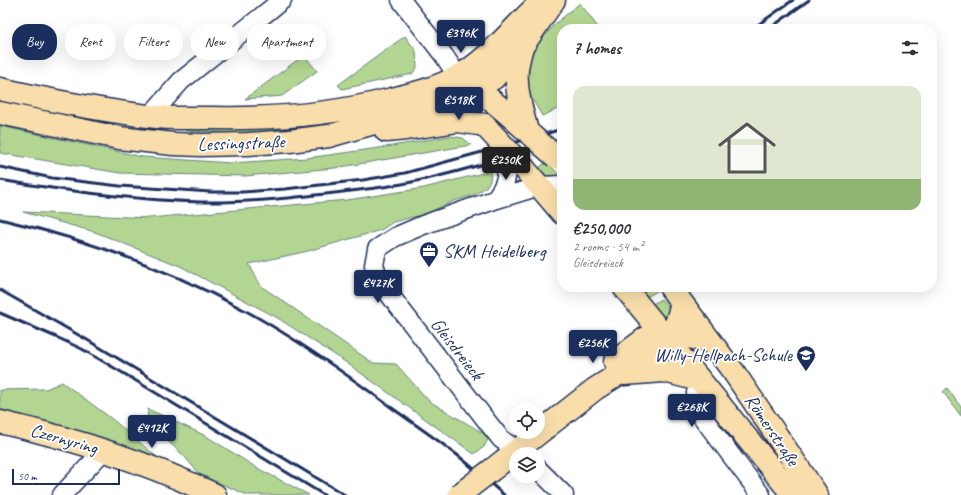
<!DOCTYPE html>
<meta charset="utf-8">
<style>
:root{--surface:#fff;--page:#f7f7f7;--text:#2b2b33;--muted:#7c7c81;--line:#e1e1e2;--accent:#1b2f5e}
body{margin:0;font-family:Caveat,sans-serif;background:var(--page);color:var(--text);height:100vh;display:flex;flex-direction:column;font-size:15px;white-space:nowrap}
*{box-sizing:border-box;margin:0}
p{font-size:13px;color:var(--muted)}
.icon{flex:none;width:22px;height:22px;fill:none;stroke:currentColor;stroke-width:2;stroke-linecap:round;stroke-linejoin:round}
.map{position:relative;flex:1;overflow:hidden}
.sheet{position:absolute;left:557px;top:24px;width:380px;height:268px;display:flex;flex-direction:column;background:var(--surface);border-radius:16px;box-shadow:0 4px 16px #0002}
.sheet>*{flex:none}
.hud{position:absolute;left:12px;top:24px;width:380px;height:36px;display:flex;gap:8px}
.buttons{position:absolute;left:509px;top:403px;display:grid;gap:8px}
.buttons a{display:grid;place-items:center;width:36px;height:36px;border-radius:50%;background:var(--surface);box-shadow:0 4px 16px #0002;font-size:20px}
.scale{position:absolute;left:12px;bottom:10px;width:108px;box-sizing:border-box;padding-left:4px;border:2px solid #1b2f5e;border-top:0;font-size:11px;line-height:14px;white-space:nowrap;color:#1b2f5e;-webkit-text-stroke:3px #fff;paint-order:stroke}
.price{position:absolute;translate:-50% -34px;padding:0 9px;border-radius:4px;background:var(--accent);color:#fff;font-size:13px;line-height:26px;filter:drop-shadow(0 1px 2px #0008)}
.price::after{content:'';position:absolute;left:50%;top:24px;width:12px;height:9px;margin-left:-6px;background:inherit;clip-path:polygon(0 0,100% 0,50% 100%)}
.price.current{background:#222;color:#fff}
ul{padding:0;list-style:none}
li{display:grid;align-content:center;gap:8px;height:212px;padding:0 16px}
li+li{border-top:1px solid var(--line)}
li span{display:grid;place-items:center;height:124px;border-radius:12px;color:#555}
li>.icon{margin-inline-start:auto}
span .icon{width:72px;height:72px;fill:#fffc;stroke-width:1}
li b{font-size:17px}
h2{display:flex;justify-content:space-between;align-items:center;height:48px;padding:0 16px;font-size:17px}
.tag{padding:0 14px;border-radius:16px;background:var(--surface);box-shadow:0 4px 16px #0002;font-size:14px;line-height:36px}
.tag.current{background:var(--accent);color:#fff}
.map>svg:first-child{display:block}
.green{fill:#b2d691;stroke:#668278}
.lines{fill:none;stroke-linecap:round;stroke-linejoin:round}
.minor-casing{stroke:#1b2f5e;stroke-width:21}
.major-casing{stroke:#1b2f5e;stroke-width:25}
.minor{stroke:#fff;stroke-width:18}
.major{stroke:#f9deab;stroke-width:22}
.rail{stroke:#1b2f5e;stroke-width:3}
.minor-bridge-casing{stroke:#1b2f5e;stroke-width:21;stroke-linecap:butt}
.major-bridge-casing{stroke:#1b2f5e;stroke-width:25;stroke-linecap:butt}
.minor-bridge{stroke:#fff;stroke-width:18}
.major-bridge{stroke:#f9deab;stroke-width:22}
.labels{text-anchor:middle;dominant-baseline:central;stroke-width:3.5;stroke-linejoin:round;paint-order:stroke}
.street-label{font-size:19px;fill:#1b2f5e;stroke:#fff}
.poi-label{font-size:19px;fill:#1b2f5e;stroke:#fff;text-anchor:start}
</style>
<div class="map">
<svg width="961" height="495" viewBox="0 0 961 495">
<rect width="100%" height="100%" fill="#fff"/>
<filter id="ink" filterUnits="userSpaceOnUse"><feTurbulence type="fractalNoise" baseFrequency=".025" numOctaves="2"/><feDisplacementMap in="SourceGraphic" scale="8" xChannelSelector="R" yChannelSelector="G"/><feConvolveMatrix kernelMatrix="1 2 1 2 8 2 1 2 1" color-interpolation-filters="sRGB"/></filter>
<g filter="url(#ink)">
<path class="green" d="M580 3 599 29H562V107L542 116 531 97 528 85 530 53 555 24Z
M405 36 416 51 417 68 412 74 342 89 338 85Z
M304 55 317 71 282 96 245 99Z
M397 107 283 131 241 133 186 131 181 124Z
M0 126 143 157 231 163 307 158 386 147 450 136 463 138 471 145 335 168 245 176 120 173 0 153Z
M547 162 562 178 549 182 537 169Z
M491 171 490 181 486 187 474 195 454 201 425 214 393 222 381 230 308 251 249 264 261 286 373 363 396 364 429 401 483 433 488 439 484 447 474 454 341 359 276 317 180 266 95 232 23 212 149 218 347 200 424 188Z
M636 287H656L659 290 645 298Z
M661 299C668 305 671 310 667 319L661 318 651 305Z
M62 382 112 419 158 458 0 409V390L46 389Z
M947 388 961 407V416L943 392Z
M712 408 745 447 743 452H740L711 414Z
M148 409 206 436 257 468 309 495H247L199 474 184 456 147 422Z"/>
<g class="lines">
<g class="minor-casing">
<path id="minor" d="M401 0 445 57 458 77
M149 117 181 81 282 0
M494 200C501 191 506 184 507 171
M699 380 696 393 700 414 761 495
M522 454 501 439 489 424 379 281 374 265 377 249 395 237 423 225 494 200 540 186 562 185
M538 469 564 495
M62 495 104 450"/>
</g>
<g class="major-casing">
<path id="major" d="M522 47C520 54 518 61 517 69 515 90 522 111 527 131
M465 82C488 95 513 118 532 136
M0 89C48 100 99 110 148 116 169 119 191 118 212 118 271 119 331 115 388 100 412 94 435 89 457 77 490 59 514 26 542 1
M0 113 119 138 173 144 201 145 248 144 289 141 329 136 402 115 463 96 494 78 522 47 554 0
M386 131 406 129 458 121 485 125
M523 167 562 213
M624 287C681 356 737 426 793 495
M670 287 735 374 817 495
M615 362 618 359 646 338 685 336 711 342
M624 374 664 371 699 380
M0 422C74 439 147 462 215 495
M493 469 595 389 655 351 667 338 676 324 682 304"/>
</g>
<use href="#minor" class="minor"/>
<use href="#major" class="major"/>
<path class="rail" d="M752 29 793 0
M769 29 809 0
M0 167 52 178 120 186 211 192H243L285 189 363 180 405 173 482 152 562 129
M0 180C66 191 134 200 201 202 252 203 301 197 351 191 368 189 385 187 402 184 457 174 510 156 562 139
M0 219C85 239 169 269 246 311 297 339 345 373 392 408 413 423 435 438 456 454 472 467 488 481 504 495
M0 290 89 341 345 495
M0 313 56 337
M52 335 82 349 128 376 324 495"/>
<g class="minor-bridge-casing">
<path id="minor-bridge" d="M506 148 507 171"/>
</g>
<g class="major-bridge-casing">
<path id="major-bridge" d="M486 127 523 167
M532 136 556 157
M459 495 493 469"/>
</g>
<use href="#minor-bridge" class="minor-bridge"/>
<use href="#major-bridge" class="major-bridge"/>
</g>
</g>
<defs>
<g id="office-pin" transform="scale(1)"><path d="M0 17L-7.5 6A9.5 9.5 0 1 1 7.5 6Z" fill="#1b2f5e" stroke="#fff"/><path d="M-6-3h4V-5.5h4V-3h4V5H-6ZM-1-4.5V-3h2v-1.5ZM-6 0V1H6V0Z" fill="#fff"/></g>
<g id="school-pin" transform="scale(1)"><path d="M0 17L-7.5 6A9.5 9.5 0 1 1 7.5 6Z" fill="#1b2f5e" stroke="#fff"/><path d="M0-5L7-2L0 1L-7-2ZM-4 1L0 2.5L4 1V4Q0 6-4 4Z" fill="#fff"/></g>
</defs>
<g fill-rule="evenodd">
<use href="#office-pin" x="429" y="251"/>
<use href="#school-pin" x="806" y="355"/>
</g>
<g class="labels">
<g class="street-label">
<text transform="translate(241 143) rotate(-2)">Lessingstraße</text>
<text transform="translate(457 349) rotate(52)">Gleisdreieck</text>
<text transform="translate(772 430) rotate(56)">Römerstraße</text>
<text transform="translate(64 439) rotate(16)">Czernyring</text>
</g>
<g class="poi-label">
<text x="443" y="251">SKM Heidelberg</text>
<text x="792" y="355" text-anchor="end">Willy-Hellpach-Schule</text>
</g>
</g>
</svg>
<div class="buttons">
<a><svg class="icon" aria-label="locate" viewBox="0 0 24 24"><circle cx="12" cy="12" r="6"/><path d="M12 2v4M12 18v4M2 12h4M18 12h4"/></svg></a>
<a><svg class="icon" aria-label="layers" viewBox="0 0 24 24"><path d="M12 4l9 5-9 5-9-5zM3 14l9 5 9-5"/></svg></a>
</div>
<div class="scale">50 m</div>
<b class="price" style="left:461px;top:54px">€396K</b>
<b class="price" style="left:459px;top:121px">€518K</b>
<b class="price current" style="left:506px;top:181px">€250K</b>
<b class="price" style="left:378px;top:304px">€427K</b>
<b class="price" style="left:593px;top:364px">€256K</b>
<b class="price" style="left:692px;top:428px">€268K</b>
<b class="price" style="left:152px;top:449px">€412K</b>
<div class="hud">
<a class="tag current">Buy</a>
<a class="tag">Rent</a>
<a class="tag">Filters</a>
<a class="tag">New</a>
<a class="tag">Apartment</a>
</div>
<section class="sheet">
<h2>7 homes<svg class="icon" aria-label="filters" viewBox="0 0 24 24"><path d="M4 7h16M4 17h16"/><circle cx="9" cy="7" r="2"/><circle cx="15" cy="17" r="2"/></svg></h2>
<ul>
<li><span style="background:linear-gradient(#dfe7d0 75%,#8fb573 0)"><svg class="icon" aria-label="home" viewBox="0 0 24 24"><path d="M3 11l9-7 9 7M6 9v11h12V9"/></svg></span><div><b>€250,000</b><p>2 rooms · 54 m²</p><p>Gleisdreieck</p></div></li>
</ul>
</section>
</div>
